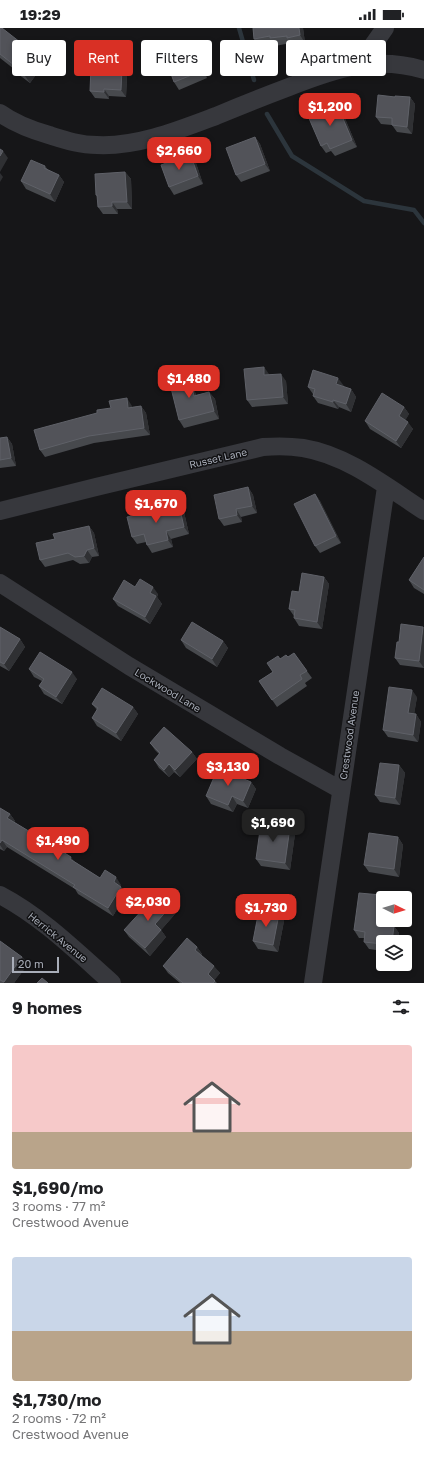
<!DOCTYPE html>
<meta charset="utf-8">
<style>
:root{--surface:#fff;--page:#f2f2f2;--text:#202124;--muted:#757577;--accent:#d93025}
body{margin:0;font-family:"Golos Text",sans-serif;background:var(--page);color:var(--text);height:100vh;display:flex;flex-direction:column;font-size:15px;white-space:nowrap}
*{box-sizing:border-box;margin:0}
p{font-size:13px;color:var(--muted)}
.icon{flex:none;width:22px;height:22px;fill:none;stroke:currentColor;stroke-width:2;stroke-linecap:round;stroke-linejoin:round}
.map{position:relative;height:955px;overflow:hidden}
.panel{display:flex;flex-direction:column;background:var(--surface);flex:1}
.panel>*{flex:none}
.guide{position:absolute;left:12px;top:12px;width:400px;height:36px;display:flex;gap:8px}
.needle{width:26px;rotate:95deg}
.buttons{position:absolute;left:376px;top:863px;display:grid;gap:8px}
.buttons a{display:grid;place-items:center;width:36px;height:36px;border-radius:4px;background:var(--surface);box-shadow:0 2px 6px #0003;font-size:20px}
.scale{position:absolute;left:12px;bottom:10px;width:47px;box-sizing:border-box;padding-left:4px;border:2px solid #a8adb8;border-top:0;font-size:11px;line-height:14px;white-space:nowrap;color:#a8adb8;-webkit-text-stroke:3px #111113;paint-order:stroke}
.price{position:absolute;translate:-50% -34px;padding:0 9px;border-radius:8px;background:var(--accent);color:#fff;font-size:13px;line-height:26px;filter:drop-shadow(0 1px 2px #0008)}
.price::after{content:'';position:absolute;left:50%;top:24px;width:12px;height:9px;margin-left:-6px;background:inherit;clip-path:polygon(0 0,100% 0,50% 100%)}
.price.selected{background:#222;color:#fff}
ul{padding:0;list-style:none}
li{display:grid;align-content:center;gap:8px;height:212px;padding:0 12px}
li span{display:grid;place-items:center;height:124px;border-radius:4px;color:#555}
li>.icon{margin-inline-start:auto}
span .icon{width:72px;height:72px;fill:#fffc;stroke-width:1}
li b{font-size:17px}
h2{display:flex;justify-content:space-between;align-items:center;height:48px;padding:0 12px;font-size:17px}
.tag{padding:0 14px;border-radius:4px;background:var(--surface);box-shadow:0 2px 6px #0003;font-size:14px;line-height:36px}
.tag.selected{background:var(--accent);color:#fff}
.status{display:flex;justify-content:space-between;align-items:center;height:28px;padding:0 20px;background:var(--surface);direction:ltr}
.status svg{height:11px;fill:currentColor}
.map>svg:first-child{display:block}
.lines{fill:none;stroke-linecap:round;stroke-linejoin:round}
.stream{stroke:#2c353c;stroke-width:4.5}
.street{stroke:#37383d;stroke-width:18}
.wall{fill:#47494d}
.shaded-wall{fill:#2f3033}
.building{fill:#525359;stroke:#5f6168}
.labels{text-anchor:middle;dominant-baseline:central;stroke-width:3;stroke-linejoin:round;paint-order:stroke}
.street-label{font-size:10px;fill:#a8adb8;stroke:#111113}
</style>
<div class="status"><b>19:29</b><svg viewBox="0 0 49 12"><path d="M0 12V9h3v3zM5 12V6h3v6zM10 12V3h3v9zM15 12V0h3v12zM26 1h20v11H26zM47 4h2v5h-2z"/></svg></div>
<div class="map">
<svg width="424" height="955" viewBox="0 0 424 955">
<rect width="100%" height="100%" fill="#161618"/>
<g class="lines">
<path class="stream" d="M239 0 254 52
M267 86 292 128 364 173 414 182 424 195"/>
<path class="street" d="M359 37 385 0
M0 85C15 96 32 102 49 107 65 112 80 117 97 117 137 119 179 102 216 88 240 78 265 68 289 59 335 41 374 27 424 42
M0 483 96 459 263 419C277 418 290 418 303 420 347 427 387 459 424 483
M0 555 129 638 280 728 341 762
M0 867C42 889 77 924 112 955
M313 955 386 459"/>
</g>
<path class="wall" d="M0 0 44 36 30 55 18 46 14 41 0 30Z
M253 0H303L305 15 292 17 291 15 275 18 274 16 260 18 254 11Z
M196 21 207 50 179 62 174 54Z
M127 48 126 69 109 68V71L95 70 90 63Z
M395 69H410L415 76 412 106 397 104 392 97 381 96 376 89Z
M341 81 357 119 335 128 331 123 326 125 321 118Z
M255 109 260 116 270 143 241 154 236 147Z
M191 128 196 135 203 156 174 167 169 159 174 132 176 134Z
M45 138 48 142 59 147 64 154 55 174 26 161 21 153Z
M125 144 131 151 132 181H117L118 186H103L98 179V170L96 167Z
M269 346V347L286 353 288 376 252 379 247 372Z
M191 351 196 367 209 364 215 371 219 391 184 400 179 392 176 359Z
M344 358 343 359 351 361 356 369 351 384 339 379 338 381 318 375 313 368V366L308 359Z
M132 378V379L141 378 146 385 150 407 94 415 45 429 40 422Z
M404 379 409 386 405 392 413 401 401 420 370 401 365 393Z
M7 409 12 416 16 438 0 440V410Z
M248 459 253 467 257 485 241 489 242 494 224 498 219 491Z
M315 466 320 473 341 515 320 525 315 518Z
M184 484 189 506 171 511 173 519 152 525 147 517 146 514 137 516 132 509Z
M89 498 94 505 99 528 92 529 89 535 80 536 73 532 45 539 40 532 55 511Z
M424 529V566L414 560 409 552Z
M324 549 329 556 322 601 299 598 294 590V588L289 581 299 564Z
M135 559 158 566 157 569 162 576 150 596 118 578 113 571Z
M0 599 20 611 25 619 9 643 0 638Z
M423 599 424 600V640L400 637 395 630 399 614Z
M181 612 223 613 228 620 217 639 186 620Z
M294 625 312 650 305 655 307 658 277 679 259 653 273 644 280 631 288 629Z
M29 641 77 651 62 676 44 666 39 658 42 653 34 649Z
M417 669 414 686H416L421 694 418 714 388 709 383 702Z
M92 676 133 679 138 686 121 713 97 698 92 690 97 682Z
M150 715 192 724 197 731 180 749 174 744 169 749 159 740 154 732 159 726 155 722Z
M399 737 405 745 400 777 380 774 375 767Z
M251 754 256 761 248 780 237 776 233 784 211 776 206 768Z
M0 780 10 786 15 793 14 794 37 808 55 811 60 819 59 821 75 834 100 850 121 857 120 858 126 866 113 888 78 866 75 861 7 819 4 823 0 821Z
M290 799 295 806 290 842 261 838 256 831Z
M398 809 403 817 399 849 369 844 364 837Z
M175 886 161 902 166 909 150 928 129 909 124 902Z
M279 886 284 893 278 924 258 921 253 913Z
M391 898H394L399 905 398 914H383V923L369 921 364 914V910H359L354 902Z
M0 913 22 929 28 936 14 955H0Z
M197 919 202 926 201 927 220 945 214 952 217 955H180L168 945 163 938Z"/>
<path class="shaded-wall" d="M299 0H303L305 15 300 7Z
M191 14 196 21 207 50 202 43Z
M39 29 44 36 30 55 25 48Z
M122 40 127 48 126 69 121 62Z
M104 61 109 68V71L104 64Z
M410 69 415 76 412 106 407 99Z
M336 74 341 81 357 119 352 112Z
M255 109 260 116 270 143 265 136Z
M3 123 8 130 0 144V128Z
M191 128 196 135 203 156 198 148Z
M125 144 131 151 132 181 127 174Z
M0 145 3 149 0 154Z
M59 147 64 154 55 174 50 166Z
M112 174 117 181 118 186 112 178Z
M264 339 269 346V354L264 347Z
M186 343 191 351 196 368 199 375 192 364Z
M281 346 286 353 288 376 283 369Z
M338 350 344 358 341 364 336 356Z
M351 361 356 369 351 384 346 376Z
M209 364 215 371 219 391 214 383Z
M127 370 132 378 133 387 128 380Z
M333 372 339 379 338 381 333 374Z
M141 378 146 385 150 407 144 400Z
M404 379 409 386 404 395 399 388Z
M408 394 413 401 401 420 396 413Z
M7 409 12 416 16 438 11 430Z
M248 459 253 467 257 485 252 478Z
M315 466 320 473 341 515 336 508Z
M179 477 184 484 189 506 184 499Z
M236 481 241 489 242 494 237 487Z
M89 498 94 505 99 528 94 520Z
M166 503 171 511 173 519 168 512Z
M87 522 92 529 89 535 84 528Z
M324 549 329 556 322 601 317 594Z
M153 559 158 566 157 569 162 576 150 596 145 589 150 565Z
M423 599 424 600V640L419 633Z
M20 611 25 619 9 643 4 636Z
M223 613 228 620 217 639 212 631Z
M72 644 77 651 62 676 56 669Z
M412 662 417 669 413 693 408 685Z
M133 679 138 686 121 713 116 705Z
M416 686 421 694 418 714 413 707Z
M192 724 197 731 180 749 175 742Z
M169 736 174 744 169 749 164 742Z
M399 737 405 745 400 777 395 770Z
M251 754 256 761 248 780 243 773Z
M232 768 237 776 233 784 228 777Z
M10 786 15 793 12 797 7 790Z
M290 799 295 806 290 842 285 835Z
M398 809 403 817 399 849 394 841Z
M55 811 60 819 57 824 52 817Z
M2 812 7 819 4 823 0 817V815Z
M71 829 76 836 70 831Z
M116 849 121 857 119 861 114 854Z
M121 859 126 866 113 888 108 880Z
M381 867 383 870V879L380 875Z
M170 879 175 886 161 902 166 909 150 928 145 920 155 896Z
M279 886 284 893 278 924 273 917Z
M386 892H392L390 904 385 897Z
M394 898 399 905 398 914H392Z
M197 919 202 926 200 929 195 922Z
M22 929 28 936 14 955H4V954Z
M214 938 220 945 213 954 208 946Z"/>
<path class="building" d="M0 0H2L39 29 25 48 13 39 14 37 0 26Z
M253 0H299L300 7 287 10V8L270 10V8L254 11Z
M191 14 202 43 174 54 166 32 180 27 177 19Z
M91 39 122 40 121 62 104 61V64L90 63Z
M378 67 395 69V68L410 69 407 99 392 97V90L376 89Z
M336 74 352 112 330 121 327 115 321 118 308 88 323 82V79Z
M255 109 265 136 236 147 226 120Z
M0 121 3 123 0 128Z
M191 128 198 148 169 159 161 137 174 132 175 134Z
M31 132 45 138 44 140 59 147 50 166 21 153Z
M125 144 127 174H112V178L98 179 97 167H96L95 146Z
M264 339V347L281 346 283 369 247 372 244 341Z
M313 342 338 350 336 356 351 361 346 376 333 372V374L313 368 315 361 308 359Z
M186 343 192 364 193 363 194 368 209 364 214 383 179 392 171 360 176 359 173 347Z
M382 365 404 379 399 388 408 394 396 413 365 393Z
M127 370 128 380 141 378 144 400 89 408 40 422 34 402 97 385V382L111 380 109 373Z
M7 409 11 430 0 432V410Z
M248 459 252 478 236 481 237 487 219 491 214 467Z
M315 466 336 508 315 518 294 476Z
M179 477 184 499 166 503 168 512 147 517 144 506 132 509 127 489Z
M89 498 94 520 87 522 84 528 75 529 68 525 40 532 36 515 55 511 53 506Z
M424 529V562L409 552Z
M302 545 324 549 317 594 294 590 295 582 289 581 292 563 299 564Z
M140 551 153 559 150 565 156 568 145 589 113 571 124 552 135 559Z
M192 594 223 613 212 631 181 612Z
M401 596 423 599 419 633 395 630 397 614H399Z
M0 599 20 611 4 636 0 634Z
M40 624 72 644 56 669 39 658 44 651 29 641Z
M294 625 307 643 300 647 302 651 272 672 259 653 273 644 267 635 278 628 280 631 286 627 288 629Z
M389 659 412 662 408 685 416 686 413 707 383 702Z
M102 660 133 679 116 705 92 690 98 680 92 676Z
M164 699 192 724 175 742 169 736 164 742 154 732 160 725 150 715Z
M380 735 399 737 395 770 375 767Z
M218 740 251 754 243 773 232 768 228 777 206 768Z
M0 780 10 786 7 790 37 808 40 802 55 811 52 817 71 829 70 831 100 850 105 842 116 849 114 854 121 859 108 880 73 859 75 857 2 812 0 815Z
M261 795 290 799 285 835 256 831Z
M369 805 398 809 394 841 364 837Z
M359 865 381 867 380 875H383V892H386L385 897 394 898 392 914H383V916L364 914 365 904 354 902Z
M156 867 170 879 155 896 161 902 145 920 124 902Z
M259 882 279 886 273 917 253 913Z
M187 910 197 919 195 922 214 938 208 946 215 953 213 955H183L163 938Z
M0 913 22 929 4 954 0 952Z
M42 950 48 955H37Z"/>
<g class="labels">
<g class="street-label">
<text transform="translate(218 430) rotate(-13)">Russet Lane</text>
<text transform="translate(168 662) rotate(31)">Lockwood Lane</text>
<text transform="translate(349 707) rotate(-82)">Crestwood Avenue</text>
<text transform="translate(58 909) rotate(39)">Herrick Avenue</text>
</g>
</g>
</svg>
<div class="buttons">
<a><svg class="needle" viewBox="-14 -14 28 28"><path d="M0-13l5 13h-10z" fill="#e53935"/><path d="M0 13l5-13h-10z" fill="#757577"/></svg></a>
<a><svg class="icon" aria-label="layers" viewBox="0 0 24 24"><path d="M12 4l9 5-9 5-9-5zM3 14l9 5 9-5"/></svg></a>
</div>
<div class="scale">20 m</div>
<b class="price" style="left:330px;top:99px">$1,200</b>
<b class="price" style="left:179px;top:143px">$2,660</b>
<b class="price" style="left:189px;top:371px">$1,480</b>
<b class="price" style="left:156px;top:496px">$1,670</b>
<b class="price" style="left:228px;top:759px">$3,130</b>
<b class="price selected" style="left:273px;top:815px">$1,690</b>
<b class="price" style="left:58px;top:833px">$1,490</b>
<b class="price" style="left:148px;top:894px">$2,030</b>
<b class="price" style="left:266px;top:900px">$1,730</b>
<div class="guide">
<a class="tag">Buy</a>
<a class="tag selected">Rent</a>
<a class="tag">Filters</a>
<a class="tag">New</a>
<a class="tag">Apartment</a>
</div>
</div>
<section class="panel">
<h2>9 homes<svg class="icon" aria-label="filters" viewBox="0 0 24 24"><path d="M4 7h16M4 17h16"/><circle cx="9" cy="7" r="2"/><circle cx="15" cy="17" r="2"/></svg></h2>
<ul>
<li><span style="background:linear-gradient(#f6c9c9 70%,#b9a48a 0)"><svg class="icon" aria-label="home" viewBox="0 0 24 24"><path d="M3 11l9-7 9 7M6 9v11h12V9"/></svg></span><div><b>$1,690/mo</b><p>3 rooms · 77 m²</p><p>Crestwood Avenue</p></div></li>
<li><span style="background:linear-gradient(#c9d6e8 60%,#b9a48a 0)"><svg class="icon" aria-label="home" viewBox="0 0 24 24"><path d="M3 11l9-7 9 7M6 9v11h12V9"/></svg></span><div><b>$1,730/mo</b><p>2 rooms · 72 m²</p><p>Crestwood Avenue</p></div></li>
</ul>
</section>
